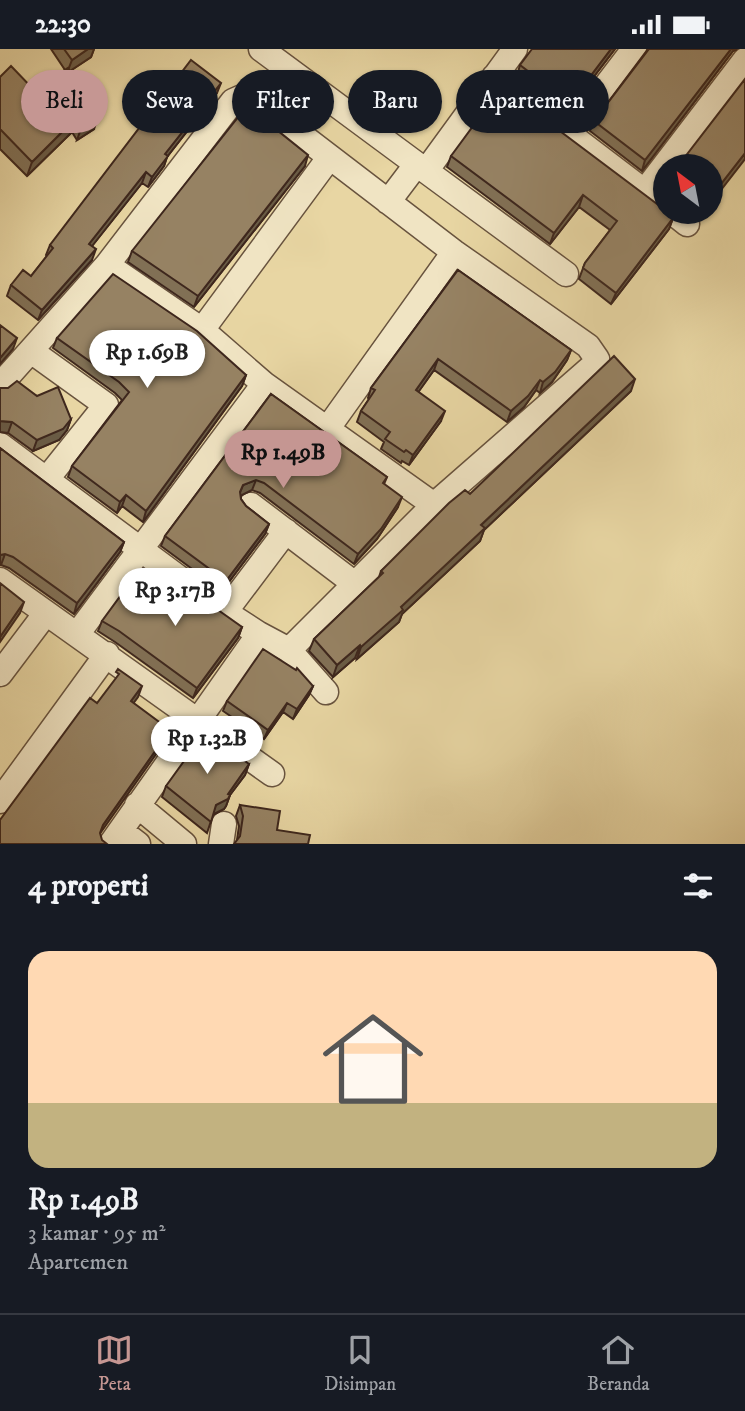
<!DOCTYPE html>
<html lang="id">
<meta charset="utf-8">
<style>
:root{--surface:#171b24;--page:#20242c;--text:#f1f3f6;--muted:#9ea1a6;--line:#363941;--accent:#c59692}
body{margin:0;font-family:"IM FELL DW Pica",serif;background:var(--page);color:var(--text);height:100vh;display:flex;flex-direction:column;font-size:26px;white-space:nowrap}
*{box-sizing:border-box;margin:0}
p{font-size:23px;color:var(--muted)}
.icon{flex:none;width:38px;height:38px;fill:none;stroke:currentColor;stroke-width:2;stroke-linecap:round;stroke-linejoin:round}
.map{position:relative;height:795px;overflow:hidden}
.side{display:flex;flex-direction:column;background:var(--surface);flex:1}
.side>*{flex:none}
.guide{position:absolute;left:21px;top:21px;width:704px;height:63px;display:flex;gap:14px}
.needle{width:46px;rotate:328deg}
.tools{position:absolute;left:653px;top:105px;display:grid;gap:14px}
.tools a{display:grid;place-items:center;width:70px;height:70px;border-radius:50%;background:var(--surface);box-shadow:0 2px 5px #0004;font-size:35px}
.price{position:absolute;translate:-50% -60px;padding:0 16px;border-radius:24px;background:#fff;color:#222;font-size:23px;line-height:46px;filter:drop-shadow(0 2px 4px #0008)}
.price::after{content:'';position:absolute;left:50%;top:42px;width:21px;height:16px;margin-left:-10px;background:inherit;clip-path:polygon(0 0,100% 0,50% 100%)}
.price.active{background:var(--accent);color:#111}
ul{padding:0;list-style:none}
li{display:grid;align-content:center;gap:14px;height:371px;padding:0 28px}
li+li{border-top:2px solid var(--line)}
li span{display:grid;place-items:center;height:217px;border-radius:21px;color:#555}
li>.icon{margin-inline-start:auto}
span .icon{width:126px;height:126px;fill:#fffc;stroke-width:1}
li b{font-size:30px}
h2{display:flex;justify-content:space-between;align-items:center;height:84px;padding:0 28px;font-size:30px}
.tag{padding:0 24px;border-radius:32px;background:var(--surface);box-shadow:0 2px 5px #0004;font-size:24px;line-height:63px}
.tag.active{background:var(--accent);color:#111}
.status{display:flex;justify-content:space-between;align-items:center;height:49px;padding:0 35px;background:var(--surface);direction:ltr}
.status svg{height:19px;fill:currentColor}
.menu{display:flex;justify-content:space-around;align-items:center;height:98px;border-top:2px solid var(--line);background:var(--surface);font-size:19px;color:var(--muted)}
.menu a{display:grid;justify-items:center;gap:4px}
.menu .active{color:var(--accent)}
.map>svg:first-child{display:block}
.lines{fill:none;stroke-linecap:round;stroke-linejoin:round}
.minor-casing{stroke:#68533e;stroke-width:27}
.minor{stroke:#f0e4c3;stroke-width:24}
.wall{fill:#817055;stroke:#3e271d;stroke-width:2}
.shaded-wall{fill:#695b45;stroke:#3e271d;stroke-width:2}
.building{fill:#968263;stroke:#3e271d;stroke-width:2}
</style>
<div class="status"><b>22:30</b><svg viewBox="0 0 49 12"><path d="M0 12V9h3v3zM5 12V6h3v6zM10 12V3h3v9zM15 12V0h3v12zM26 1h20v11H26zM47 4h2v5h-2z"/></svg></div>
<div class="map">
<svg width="745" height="795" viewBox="0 0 745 795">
<rect width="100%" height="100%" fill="#e8d6a3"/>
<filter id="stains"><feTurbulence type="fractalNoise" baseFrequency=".00286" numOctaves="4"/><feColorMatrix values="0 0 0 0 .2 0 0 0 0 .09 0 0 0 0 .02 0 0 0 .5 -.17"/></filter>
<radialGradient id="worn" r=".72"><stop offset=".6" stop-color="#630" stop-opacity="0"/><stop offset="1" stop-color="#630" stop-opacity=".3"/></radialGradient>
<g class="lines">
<g class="minor-casing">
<path id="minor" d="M261 0 426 122 515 0
M494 28 665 158
M569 85 634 0
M426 122 566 225
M651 134 745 11
M388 153 416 116
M672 163 687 175
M107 216 202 281 264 335 434 456
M202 281 329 109
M31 302 106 356 46 431
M0 336 107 216 233 52 242 48 258 53 454 203 588 297 597 310 594 316 434 456 289 601
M328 379 454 203
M0 396 225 563 259 585 289 601 326 643
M251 456 355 535
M0 531 272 725
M225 563 286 482
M78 584 264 335
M0 625 46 564
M0 752 107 605
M137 756 184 795
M121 782 138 795
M111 795 259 585
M221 795 224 775"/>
</g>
<use href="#minor" class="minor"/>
</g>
<path class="wall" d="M51 0H94L91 8 70 22 94 80 77 91 72 83 27 127 0 100V28L34 41 65 21Z
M615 0 566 64 517 27 520 16Z
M648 0H737L733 2 642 122 590 82 594 72Z
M217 44 167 108 164 117 148 138 142 134 92 197V211L38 271 7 247 11 236 31 227 47 207 46 206 50 196Z
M485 74 673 169 669 180 611 255 579 230 585 214 610 181 579 158 550 195 447 118 451 107Z
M305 117 194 258 128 213 132 202Z
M693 163H704L700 168Z
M458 221 571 301 567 311 552 333 540 344 536 341 524 358 507 373 434 321 418 343 441 372 409 416 402 412 401 414 381 400 384 393 357 373 361 362 369 350 368 349 371 339Z
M57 289 246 326 242 337 143 473 122 457 117 464 68 428 72 417 122 351 115 344 53 299Z
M0 339 37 347 71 370 67 381 59 391 33 402 8 384 0 383Z
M631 342 484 481 480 492 402 565 399 573 357 610 355 609 333 628 309 602 314 590 379 528 381 522 470 445Z
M271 345 387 428 384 435 398 458 377 490 354 515 260 444 252 441 241 446V450L246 457 269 475 265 485 222 542 161 497 165 487Z
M0 399 124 493 120 503 74 565 9 519 1 516Z
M141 554 242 578 238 589 193 649 115 593 98 582 102 572Z
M313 637 309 646 293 670 283 663 264 690 223 662 227 652Z
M249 715 245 726 230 746 226 757 224 760 213 766 207 784 162 748 166 737Z
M240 756 277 781 237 791 239 777 236 767Z"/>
<path class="shaded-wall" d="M88 0H94L91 8 67 24 72 11Z
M611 0H615L566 64 570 54Z
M731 0H737L733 2 642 122 645 111Z
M221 34 217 44 167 108 164 117 148 138 152 128 165 105Z
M99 66 94 80 77 91 82 77Z
M77 68 72 83 27 127 32 113Z
M745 104V110L710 155V149Z
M308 106 305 117 194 258 198 247Z
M146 123 142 134 85 206 89 195Z
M583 146 579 158 550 195 554 184Z
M673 169 669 180 611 255 616 244Z
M96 200 92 211 38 271 42 261Z
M17 289 13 300 0 315V309Z
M571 301 567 311 552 333 540 344 543 333Z
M438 310 434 321 412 352 416 341Z
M246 326 242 337 143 473 146 462Z
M635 330 631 342 484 481 480 492 402 565 399 573 357 610 361 598 481 476Z
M540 331 536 341 524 358 507 373 511 362Z
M445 362 441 372 409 416 413 406Z
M71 370 67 381 59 391 33 402 37 391Z
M0 372 12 373 8 384 0 383Z
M256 431 252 441 240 447 236 453 243 436Z
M126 446 122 457 117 464 120 453Z
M402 448 398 458 377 490 354 515 358 505Z
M269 475 265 485 222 542 226 532Z
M124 493 120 503 74 565 77 554Z
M5 505 1 516H0V506Z
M24 553 20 564 0 593V588Z
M242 578 238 589 193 649 197 639Z
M360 596 355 609 333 628 337 616Z
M142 637 138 648 127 663 131 652Z
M313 637 309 646 293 670 297 660Z
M287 654 283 663 264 690 268 681Z
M170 681 166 691 99 786 103 776Z
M249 715 245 726 230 746 226 757 224 760 212 766 216 756 228 745Z"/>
<path class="building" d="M64 0H88L72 11Z
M532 0H611L570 54 520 16Z
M649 0H731L645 111 594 72Z
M191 11 221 34 165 105 168 107 152 128 146 123 89 195 96 200 42 261 11 236 23 221 31 227 53 199 50 196Z
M11 17 34 41 68 19 99 66 82 77 77 68 32 113 0 80V28Z
M745 30V104L710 149V117H678Z
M508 43 665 161V163H667L673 169 616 244 583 219 585 214 617 172 583 146 554 184 451 107 479 69 485 74Z
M247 57 308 106 198 247 132 202Z
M458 221 571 301 555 323 543 333 540 331 528 347 511 362 438 310 416 341 445 362 413 406 406 401 404 403 385 390 390 383 361 362 375 341 371 339Z
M113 225 197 282 246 326 146 462 126 446 120 453 72 417 129 343 119 333 57 289Z
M0 276 17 289 0 309Z
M614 307 635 330 481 476 485 479 401 558 403 561 361 598 360 596 337 616 314 590 383 524 381 522 449 454 465 441 470 445Z
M17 332 37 347 58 338 71 370 63 380 37 391 12 373 0 372V339H8Z
M271 345 387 428 383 434 402 448 381 480 358 505 264 434 256 431 243 436 240 443 241 450 246 457 269 475 226 532 165 487Z
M0 399 124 493 77 554 13 508 5 505 0 506Z
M163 522 242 578 197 639 119 582 102 572 124 542 141 554Z
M0 534 24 553 0 588Z
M263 600 296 621 297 619 313 637 297 660 287 654 268 681 227 652Z
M118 620 142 637 131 652 170 681 103 776 100 784 102 791 107 795H0V771L90 649 97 654 119 625 116 623Z
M205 683 249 715 228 745 230 746 228 750 216 756 211 773 166 737Z
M240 756 280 762 277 781 310 786 308 795H234L240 787 243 767Z"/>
<rect width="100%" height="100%" filter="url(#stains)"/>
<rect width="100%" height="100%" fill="url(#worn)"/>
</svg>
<div class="tools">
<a><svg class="needle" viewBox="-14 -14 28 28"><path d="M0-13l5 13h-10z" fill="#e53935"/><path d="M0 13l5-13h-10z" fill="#9ea1a6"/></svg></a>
</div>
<b class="price" style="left:147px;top:341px">Rp 1.69B</b>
<b class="price active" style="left:283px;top:441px">Rp 1.49B</b>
<b class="price" style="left:175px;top:579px">Rp 3.17B</b>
<b class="price" style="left:207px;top:727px">Rp 1.32B</b>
<div class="guide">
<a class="tag active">Beli</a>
<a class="tag">Sewa</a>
<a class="tag">Filter</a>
<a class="tag">Baru</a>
<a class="tag">Apartemen</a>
</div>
</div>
<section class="side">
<h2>4 properti<svg class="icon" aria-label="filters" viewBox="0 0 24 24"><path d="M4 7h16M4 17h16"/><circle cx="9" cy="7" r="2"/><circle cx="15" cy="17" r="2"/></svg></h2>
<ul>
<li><span style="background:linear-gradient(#ffd9b3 70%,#c2b280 0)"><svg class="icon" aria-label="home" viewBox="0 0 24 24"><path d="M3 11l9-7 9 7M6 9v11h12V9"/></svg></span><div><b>Rp 1.49B</b><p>3 kamar · 95 m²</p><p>Apartemen</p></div></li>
</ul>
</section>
<nav class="menu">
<a class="active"><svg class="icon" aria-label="map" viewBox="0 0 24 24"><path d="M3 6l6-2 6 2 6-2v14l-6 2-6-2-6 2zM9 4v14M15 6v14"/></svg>Peta</a>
<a><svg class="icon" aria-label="saved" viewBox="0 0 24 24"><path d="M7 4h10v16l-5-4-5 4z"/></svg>Disimpan</a>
<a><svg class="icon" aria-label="home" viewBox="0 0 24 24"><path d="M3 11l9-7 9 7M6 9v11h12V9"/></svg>Beranda</a>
</nav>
